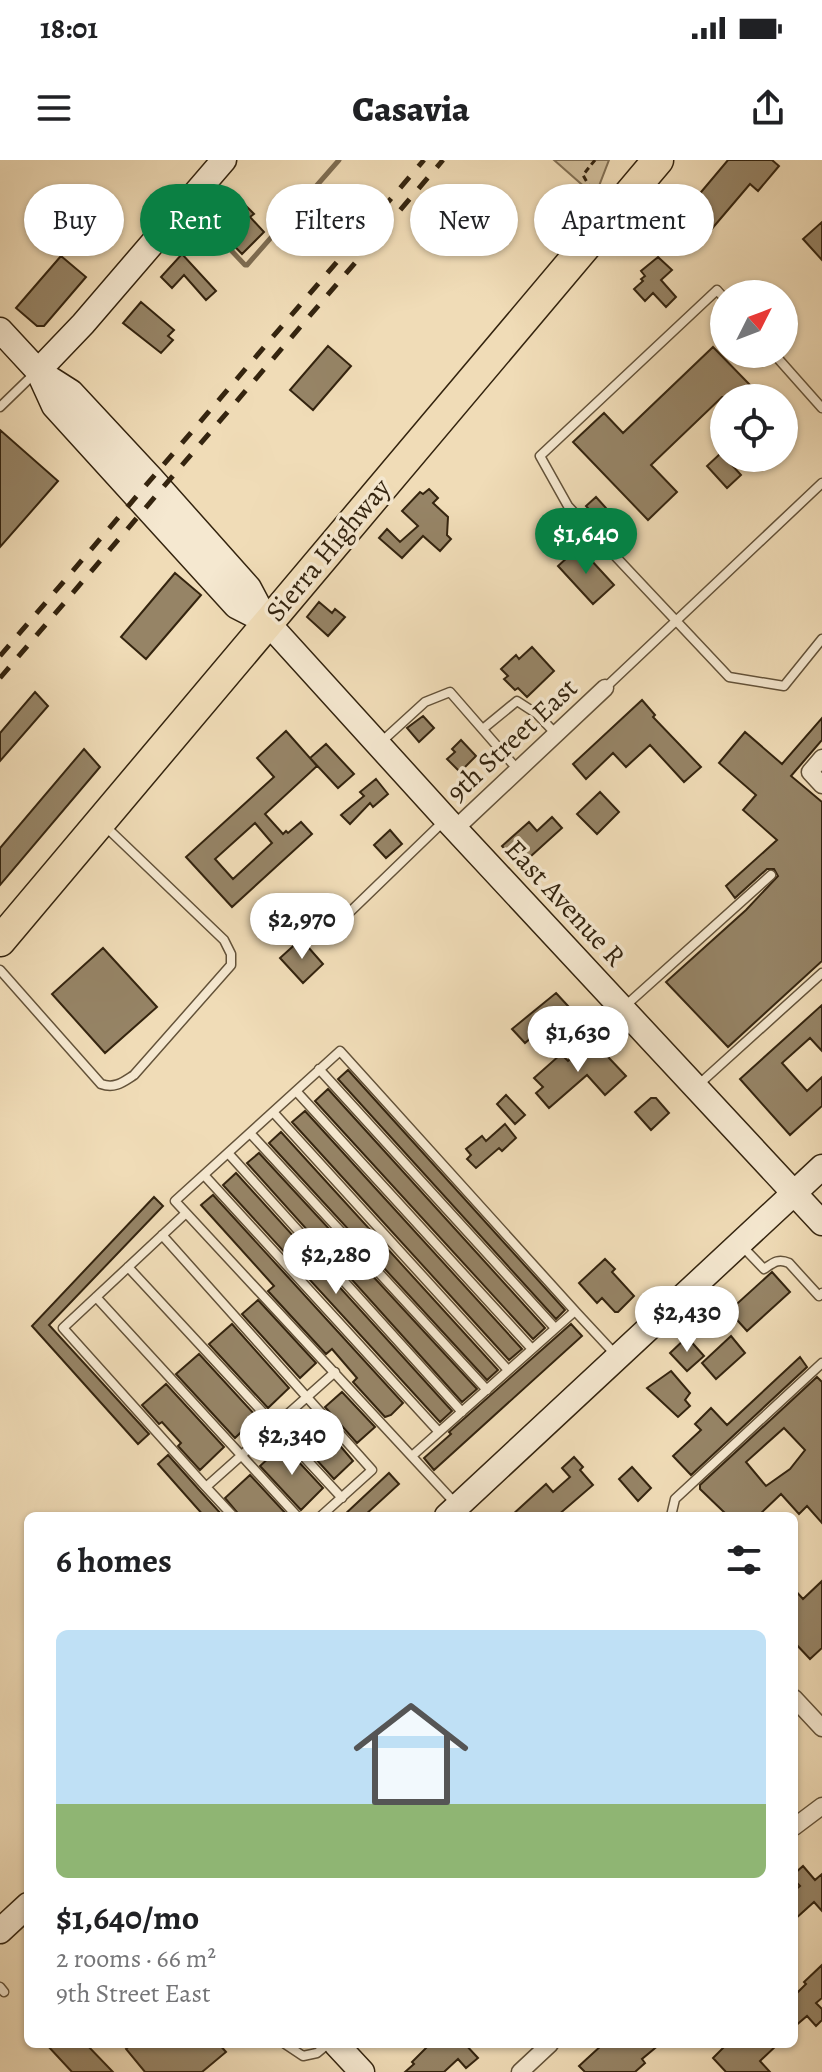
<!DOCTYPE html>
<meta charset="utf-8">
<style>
:root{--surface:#fff;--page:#f6f6f6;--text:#202124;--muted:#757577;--line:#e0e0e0;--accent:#0b8043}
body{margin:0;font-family:Alegreya,serif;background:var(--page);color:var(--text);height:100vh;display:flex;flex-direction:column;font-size:30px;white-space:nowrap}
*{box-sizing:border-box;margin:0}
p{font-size:26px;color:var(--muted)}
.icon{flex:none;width:44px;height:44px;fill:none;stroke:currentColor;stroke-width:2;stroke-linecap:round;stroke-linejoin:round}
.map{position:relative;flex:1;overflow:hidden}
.side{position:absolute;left:24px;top:1352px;width:774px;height:536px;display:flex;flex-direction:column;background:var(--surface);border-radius:12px;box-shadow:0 2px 6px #0004}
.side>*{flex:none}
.hud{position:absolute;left:24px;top:24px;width:774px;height:72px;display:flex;gap:16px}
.needle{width:52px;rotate:48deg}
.controls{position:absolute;left:710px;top:120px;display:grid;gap:16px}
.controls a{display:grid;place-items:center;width:88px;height:88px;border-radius:50%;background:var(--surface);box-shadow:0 2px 6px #0004;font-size:40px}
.price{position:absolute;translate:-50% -68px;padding:0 18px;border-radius:28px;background:#fff;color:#222;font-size:26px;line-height:52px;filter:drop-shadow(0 2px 4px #0008)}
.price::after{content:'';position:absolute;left:50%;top:48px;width:24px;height:18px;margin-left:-12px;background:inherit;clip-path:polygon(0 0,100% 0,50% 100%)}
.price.current{background:var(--accent);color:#fff}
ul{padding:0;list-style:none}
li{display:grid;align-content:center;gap:16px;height:424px;padding:0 32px}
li+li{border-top:2px solid var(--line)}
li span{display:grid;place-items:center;height:248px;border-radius:12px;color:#555}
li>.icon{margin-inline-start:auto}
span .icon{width:144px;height:144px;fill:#fffc;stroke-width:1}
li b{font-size:34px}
h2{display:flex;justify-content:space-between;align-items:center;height:96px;padding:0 32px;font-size:34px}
.pill{padding:0 28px;border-radius:36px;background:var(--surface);box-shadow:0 2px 6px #0004;font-size:28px;line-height:72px}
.pill.current{background:var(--accent);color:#fff}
.status{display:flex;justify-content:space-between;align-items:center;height:56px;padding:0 40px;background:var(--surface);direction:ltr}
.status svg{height:22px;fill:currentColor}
header{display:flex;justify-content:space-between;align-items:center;height:104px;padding:0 32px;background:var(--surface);font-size:36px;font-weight:800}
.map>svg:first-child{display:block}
.green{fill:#d0bd9a;stroke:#827054;stroke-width:2}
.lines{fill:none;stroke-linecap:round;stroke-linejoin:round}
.stream{stroke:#7e6d52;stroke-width:5}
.building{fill:#968466;stroke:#34240f;stroke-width:2;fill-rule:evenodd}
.lane-casing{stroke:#635239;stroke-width:11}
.street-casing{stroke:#635239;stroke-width:19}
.secondary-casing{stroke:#34240f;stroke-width:27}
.highway-casing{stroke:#34240f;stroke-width:33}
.path{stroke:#34240f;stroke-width:3;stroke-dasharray:6 4;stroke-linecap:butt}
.lane{stroke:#f5e8d0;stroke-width:8}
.street{stroke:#f5e8d0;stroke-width:16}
.secondary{stroke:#f5e8d0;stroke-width:24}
.highway{stroke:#f0dcb7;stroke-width:30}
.rail{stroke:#34240f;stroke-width:5;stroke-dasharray:14 14;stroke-linecap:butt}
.labels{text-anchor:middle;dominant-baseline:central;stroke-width:7;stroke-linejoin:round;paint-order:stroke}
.street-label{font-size:28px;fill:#34240f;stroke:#f5e8d0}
</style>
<div class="status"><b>18:01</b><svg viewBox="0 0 49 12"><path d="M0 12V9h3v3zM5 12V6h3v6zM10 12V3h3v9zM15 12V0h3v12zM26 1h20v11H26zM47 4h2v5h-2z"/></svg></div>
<header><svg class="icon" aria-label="menu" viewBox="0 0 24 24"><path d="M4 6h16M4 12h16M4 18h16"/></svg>Casavia<svg class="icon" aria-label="share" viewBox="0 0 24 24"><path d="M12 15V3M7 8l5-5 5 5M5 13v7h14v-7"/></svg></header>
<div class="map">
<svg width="822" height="1912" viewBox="0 0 822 1912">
<rect width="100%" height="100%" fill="#f0dcb7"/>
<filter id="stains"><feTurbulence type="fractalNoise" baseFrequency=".0025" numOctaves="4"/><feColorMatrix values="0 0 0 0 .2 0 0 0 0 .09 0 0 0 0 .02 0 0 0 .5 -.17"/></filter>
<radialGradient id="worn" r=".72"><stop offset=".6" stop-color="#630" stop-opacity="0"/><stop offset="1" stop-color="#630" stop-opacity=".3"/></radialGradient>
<path class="green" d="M554 0H609L597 31 587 29Z"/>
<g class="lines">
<path class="stream" d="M209 67 245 105H247L339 0"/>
</g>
<path class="building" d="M728 0H772L779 6 758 31 750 24 710 71 686 50Z
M230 40 237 47 242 42 254 54 250 57 264 72 242 94 219 70 222 68 216 62 225 53 221 49Z
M822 62V100L803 79Z
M182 94 216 131 206 140 184 115 172 128 161 117Z
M61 96 86 117 44 166H37L16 148Z
M658 97 672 110 661 120 676 137 666 147 653 133 645 141 634 129 643 121 641 119 645 116 641 111Z
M141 142 174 170 168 176 173 180 161 193 123 163Z
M328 186 351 206 313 250 290 230Z
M713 187 752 227 741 238 722 237 651 305 677 332 648 360 573 282 604 253 623 273Z
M0 270 58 321 0 387Z
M721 293 741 315 727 328 707 306Z
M429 329 438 338 433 343 448 357 447 375 451 379 440 391 423 376 402 398 379 378 387 369 400 382 418 366 402 351 420 332 423 334Z
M596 337 615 358 605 367 586 346Z
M579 387 614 425 593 444 558 406Z
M175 413 201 435 146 499 121 477Z
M319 442 332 453 335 449 345 457 328 476 307 457Z
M532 487 554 511 527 537 518 528 515 530 504 519 508 516 501 509 516 495 519 499Z
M35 532 48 546 0 601V573Z
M642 540 655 555 653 557 701 607 684 622 650 585 626 607 613 593 586 619 573 604Z
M423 556 434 568 419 582 407 568Z
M822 558V580L791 616 822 642V801L728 887 666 822 746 750 778 716 774 709H767L735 738 726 726 777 680 743 650 756 635 719 603 745 572 782 604Z
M286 571 317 606 265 654 283 674 286 671 288 673 301 662 312 674 232 747 186 697 274 617 257 598ZM255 663 272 683 233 719 215 699Z
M461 580 476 596 460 612 447 599 455 592 452 589Z
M326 584 354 614 338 628 310 598Z
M84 589 100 607 0 725V688Z
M376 619 388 634 373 647 370 643 350 664 341 655 364 636 360 632Z
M600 632 619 652 597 674 577 654Z
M552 657 562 668 520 706 502 686 529 662 537 671Z
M390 670 402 684 386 698 374 685Z
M301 779 323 804 303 823 280 798Z
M103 788 157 847 105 893 52 834Z
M556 833 568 846 525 883 512 869Z
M822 845V891L810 878 782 903 807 931 822 917V946L790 975 740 919Z
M592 880 626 916 605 935 587 915 549 948 536 933 543 927 534 918 561 894 568 901Z
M348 910 565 1150 556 1159 338 919Z
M328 929 545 1168 533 1179 315 941Z
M506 935 525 955 515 964 497 944Z
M651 938H656L669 953 651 970 635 952Z
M305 951 522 1189 509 1200 292 962Z
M505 964 516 978 502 991 499 988 476 1008 467 999 471 995 466 989 482 976 486 981Z
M281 972 498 1210 487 1220 269 983Z
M259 993 477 1229 462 1242 247 1003Z
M236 1013 452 1251 440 1262 223 1025Z
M213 1035 403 1243 391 1255 385 1257 353 1222 357 1218 332 1189 326 1194 268 1131 274 1126 201 1045Z
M154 1037 163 1046 49 1165 149 1274 138 1284 32 1166Z
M605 1099 615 1109 612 1112 634 1136 618 1152H615L602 1138 597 1143 579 1123Z
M772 1112 790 1132 747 1171 729 1151Z
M258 1140 316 1203 300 1218 242 1154Z
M232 1164 289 1228 268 1248 209 1184Z
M571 1164 582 1176 434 1310 424 1298 451 1274 449 1272Z
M731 1176 745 1193 716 1219 702 1203Z
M687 1177 704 1196 687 1211 670 1193Z
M199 1194 257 1257 235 1278 176 1214Z
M800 1197 807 1207 691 1315 673 1296 701 1270 695 1264 711 1248 727 1265Z
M671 1211 690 1233 685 1240 690 1246 678 1257 647 1228Z
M817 1217 822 1222V1363L807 1346 799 1354 781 1334 758 1356H728L700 1329V1325ZM784 1268 805 1290 790 1309 766 1326 746 1302Z
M166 1224 224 1287 200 1310 178 1286 181 1283 162 1262 159 1264 142 1245Z
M342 1232 375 1267 357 1283 325 1247Z
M315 1256 353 1301 334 1319 294 1275Z
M283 1285 323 1328 301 1350 260 1306Z
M168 1295 201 1332 223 1356H204L158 1304Z
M574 1297 583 1307 580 1310 593 1325 557 1356H511L546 1324 553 1332 570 1317 562 1308Z
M632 1307 651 1328 638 1341 619 1319Z
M389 1313 399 1324 364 1356H343Z
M250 1315 288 1356H240L225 1338Z
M822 1421V1488L810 1499 794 1482V1429L803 1439Z
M803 1706 815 1720 822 1714V1751L814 1742 794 1760V1731L800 1726 794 1720V1714Z
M822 1805V1838L816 1843 822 1849V1860L816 1866 807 1856 794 1867V1836L806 1824 804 1822Z
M46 1884H86L113 1912H72Z
M132 1884H219L226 1892 202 1912H145L126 1889Z
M430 1884H465L478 1898 466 1908 458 1899 444 1912H405L414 1904 412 1902Z
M603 1884H660L642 1899 645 1903 635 1912H585L579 1906Z
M727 1884H778L760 1901 770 1912H726L713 1898Z"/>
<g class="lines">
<g class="lane-casing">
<path id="lane" d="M724 138 717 130 540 296 568 346 729 517 784 526 822 479
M774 194 822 248
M0 247 34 214
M605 528 822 323
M484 568 517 541 537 554 556 574
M379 584 425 542 450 532 518 610
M326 775 445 660
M0 810 101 924C115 929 123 922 134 915L231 805V794L224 780 105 666
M624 847 771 715
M319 909 555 1168
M697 926 822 813
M296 931 532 1189
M273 952 508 1210
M250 973 487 1230
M228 993 462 1252
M204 1015 439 1272
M186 1053 63 1168 206 1327 335 1212
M162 1075 372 1310 321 1356
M741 1085 764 1109C773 1103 778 1098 789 1103L819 1136 822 1133
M128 1107 342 1338
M96 1137 297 1356
M575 1151 615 1194
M412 1296 575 1151 340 891 175 1041 455 1343
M206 1327 233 1356
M671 1356 675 1339 822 1203
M0 1827 4 1832
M285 1884 303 1896 317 1893 328 1884"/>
</g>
<g class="street-casing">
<path id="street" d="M822 598 810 612 822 625
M455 669 605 528
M794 1538 822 1568
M794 1667 822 1646
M520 1912 550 1884"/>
</g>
<g class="secondary-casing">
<path id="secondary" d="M0 170 38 211 71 232 152 319 249 428 267 462 287 484 446 659 822 1063
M38 211 54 246 236 446 267 462
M38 211 83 164 224 0
M447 1356 822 1007
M0 1771 28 1745
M336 1884 362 1912"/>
</g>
<g class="highway-casing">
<path id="highway" d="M0 781 658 0"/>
</g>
<path class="path" d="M595 0 583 15 592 31 600 38"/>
<use href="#lane" class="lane"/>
<use href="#street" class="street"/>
<use href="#secondary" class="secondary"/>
<use href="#highway" class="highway"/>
<path class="rail" d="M0 496 424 0
M0 518 443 0"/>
</g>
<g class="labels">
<g class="street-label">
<text transform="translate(328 390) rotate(-50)">Sierra Highway</text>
<text transform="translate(512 580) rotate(-43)">9th Street East</text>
<text transform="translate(565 743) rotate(47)">East Avenue R</text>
</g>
</g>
<rect width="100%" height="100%" filter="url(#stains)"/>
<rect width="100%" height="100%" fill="url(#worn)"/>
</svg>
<div class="controls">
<a><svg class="needle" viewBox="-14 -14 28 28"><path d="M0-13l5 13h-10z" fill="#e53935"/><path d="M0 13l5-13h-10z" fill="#757577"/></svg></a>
<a><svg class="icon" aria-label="locate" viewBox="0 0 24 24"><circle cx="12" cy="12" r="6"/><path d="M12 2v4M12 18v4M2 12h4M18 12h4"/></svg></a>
</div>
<b class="price current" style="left:586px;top:416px">$1,640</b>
<b class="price" style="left:302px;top:801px">$2,970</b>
<b class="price" style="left:578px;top:914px">$1,630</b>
<b class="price" style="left:336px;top:1136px">$2,280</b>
<b class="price" style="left:687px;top:1194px">$2,430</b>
<b class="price" style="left:292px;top:1317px">$2,340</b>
<div class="hud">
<a class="pill">Buy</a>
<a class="pill current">Rent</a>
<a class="pill">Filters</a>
<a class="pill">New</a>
<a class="pill">Apartment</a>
</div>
<section class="side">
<h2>6 homes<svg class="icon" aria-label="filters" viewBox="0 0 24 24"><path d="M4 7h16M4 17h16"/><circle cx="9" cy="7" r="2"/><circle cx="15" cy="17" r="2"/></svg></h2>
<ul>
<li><span style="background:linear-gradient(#bfe0f5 70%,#8fb573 0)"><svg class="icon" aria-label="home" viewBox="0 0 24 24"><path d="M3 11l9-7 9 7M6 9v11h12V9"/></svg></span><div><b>$1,640/mo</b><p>2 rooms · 66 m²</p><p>9th Street East</p></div></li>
</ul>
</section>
</div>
